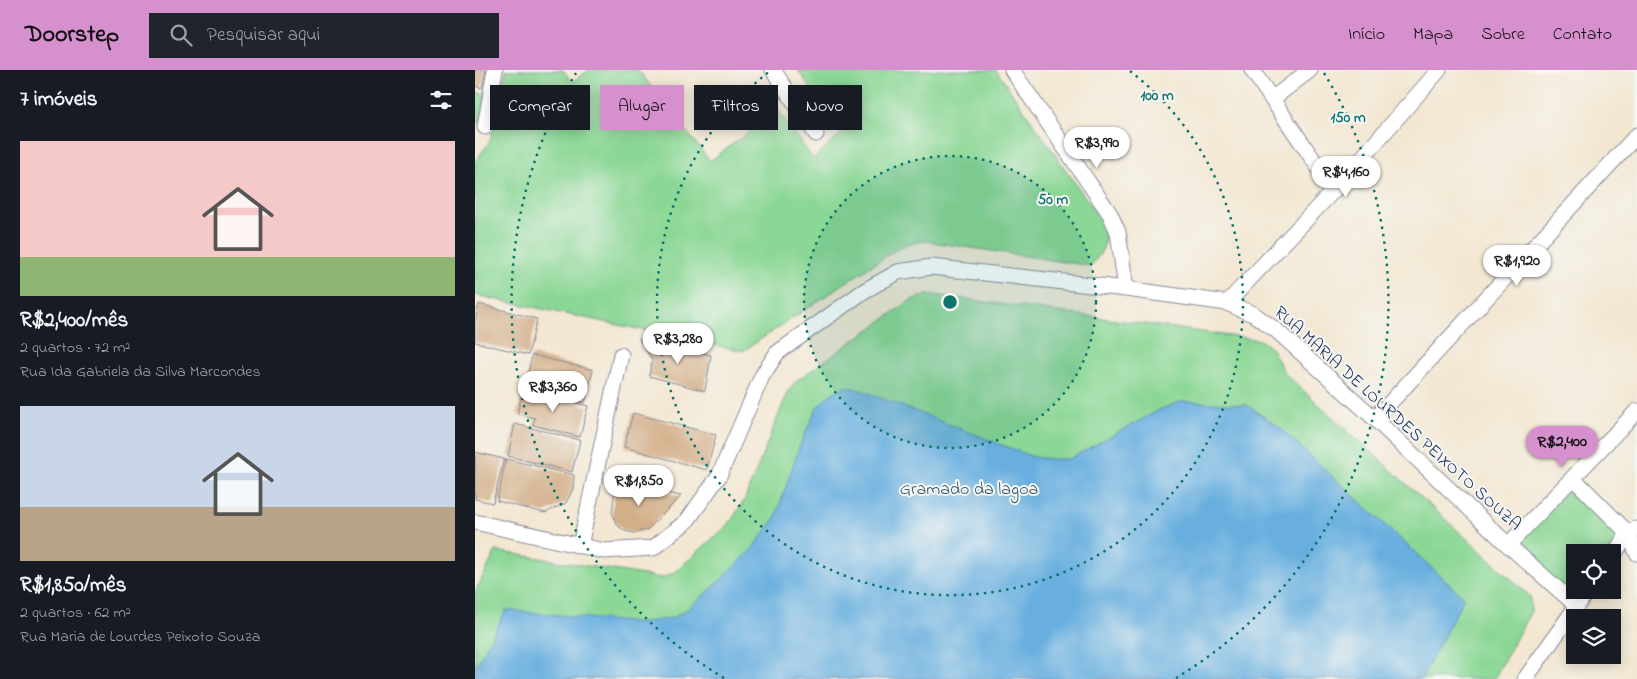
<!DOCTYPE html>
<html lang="pt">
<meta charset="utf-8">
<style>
:root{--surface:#171b24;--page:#20242c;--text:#f1f3f6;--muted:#9ea1a6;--accent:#d690ce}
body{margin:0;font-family:"Indie Flower",sans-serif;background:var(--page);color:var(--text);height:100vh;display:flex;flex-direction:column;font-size:19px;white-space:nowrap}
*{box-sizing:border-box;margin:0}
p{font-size:16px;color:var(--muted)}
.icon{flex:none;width:28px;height:28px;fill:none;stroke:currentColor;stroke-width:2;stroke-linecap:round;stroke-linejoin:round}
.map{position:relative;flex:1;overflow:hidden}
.drawer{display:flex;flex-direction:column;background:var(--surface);width:475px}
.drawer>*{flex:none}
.guide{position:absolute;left:15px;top:15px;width:475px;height:45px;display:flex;gap:10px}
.controls{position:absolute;left:1091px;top:474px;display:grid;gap:10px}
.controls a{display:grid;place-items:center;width:55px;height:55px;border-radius:0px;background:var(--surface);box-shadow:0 2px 12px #0003;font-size:25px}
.price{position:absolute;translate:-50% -42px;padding:0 11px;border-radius:18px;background:#fff;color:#222;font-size:16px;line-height:32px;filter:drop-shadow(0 1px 2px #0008)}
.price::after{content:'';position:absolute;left:50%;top:30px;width:15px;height:11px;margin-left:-8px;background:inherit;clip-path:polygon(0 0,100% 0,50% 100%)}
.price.on{background:var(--accent);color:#111}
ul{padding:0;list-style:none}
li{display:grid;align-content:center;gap:10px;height:265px;padding:0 20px}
li span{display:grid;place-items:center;height:155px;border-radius:0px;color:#555}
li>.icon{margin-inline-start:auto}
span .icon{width:90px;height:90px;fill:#fffc;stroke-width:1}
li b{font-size:21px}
h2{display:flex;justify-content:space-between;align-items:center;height:60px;padding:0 20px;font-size:21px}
.tag{padding:0 18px;border-radius:0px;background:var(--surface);box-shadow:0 2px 12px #0003;font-size:18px;line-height:45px}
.tag.on{background:var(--accent);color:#111}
header{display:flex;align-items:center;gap:30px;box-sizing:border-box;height:70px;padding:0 25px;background:var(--accent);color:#111}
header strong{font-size:24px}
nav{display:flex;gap:28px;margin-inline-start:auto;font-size:18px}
.search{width:350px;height:45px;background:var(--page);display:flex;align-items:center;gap:12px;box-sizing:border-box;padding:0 18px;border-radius:0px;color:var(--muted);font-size:19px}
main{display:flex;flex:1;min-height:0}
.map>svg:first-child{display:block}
.green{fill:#8bd795;stroke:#53837a}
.water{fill:#68afdf;stroke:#426f9e}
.building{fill:#d3af89}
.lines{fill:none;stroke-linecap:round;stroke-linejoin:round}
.street-casing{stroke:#878b98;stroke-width:17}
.street{stroke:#fff;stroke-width:15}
.ring{fill:none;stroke:#0f766e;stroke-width:2.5;stroke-dasharray:2.5 5}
.labels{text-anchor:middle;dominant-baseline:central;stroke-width:4;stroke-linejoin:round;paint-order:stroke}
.street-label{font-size:18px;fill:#1b2f5e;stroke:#f6f6f2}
.park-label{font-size:18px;fill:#37596c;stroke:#f6f6f2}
.centre{fill:#0f766e;stroke:#f6f6f2;stroke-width:2.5}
.ring-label{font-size:15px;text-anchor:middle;font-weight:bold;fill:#0f766e;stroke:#f6f6f2;stroke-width:4;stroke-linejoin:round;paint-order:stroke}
</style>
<header>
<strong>Doorstep</strong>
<div class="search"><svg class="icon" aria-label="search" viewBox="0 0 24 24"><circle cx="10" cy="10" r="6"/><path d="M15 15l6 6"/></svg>Pesquisar aqui</div>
<nav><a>Início</a><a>Mapa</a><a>Sobre</a><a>Contato</a></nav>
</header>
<main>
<section class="drawer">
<h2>7 imóveis<svg class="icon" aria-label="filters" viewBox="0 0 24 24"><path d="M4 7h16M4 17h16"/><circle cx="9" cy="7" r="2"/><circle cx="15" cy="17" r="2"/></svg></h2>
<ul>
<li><span style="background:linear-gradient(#f6c9c9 75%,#8fb573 0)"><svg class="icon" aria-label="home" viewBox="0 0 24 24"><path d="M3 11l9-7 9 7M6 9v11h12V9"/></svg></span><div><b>R$2,400/mês</b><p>2 quartos · 72 m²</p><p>Rua Ida Gabriela da Silva Marcondes</p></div></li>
<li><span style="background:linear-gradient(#c9d6e8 65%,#b9a48a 0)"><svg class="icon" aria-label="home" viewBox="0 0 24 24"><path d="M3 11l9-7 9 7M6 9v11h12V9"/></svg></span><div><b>R$1,850/mês</b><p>2 quartos · 62 m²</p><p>Rua Maria de Lourdes Peixoto Souza</p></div></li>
</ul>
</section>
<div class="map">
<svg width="1162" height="609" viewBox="0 0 1162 609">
<rect width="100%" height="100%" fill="#f6f6f2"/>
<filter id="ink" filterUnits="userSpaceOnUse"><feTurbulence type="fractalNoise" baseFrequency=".02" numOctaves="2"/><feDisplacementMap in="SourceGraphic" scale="10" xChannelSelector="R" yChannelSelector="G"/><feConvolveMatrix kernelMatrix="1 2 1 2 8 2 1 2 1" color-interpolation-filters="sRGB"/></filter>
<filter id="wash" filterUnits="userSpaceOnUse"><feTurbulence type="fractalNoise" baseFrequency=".0096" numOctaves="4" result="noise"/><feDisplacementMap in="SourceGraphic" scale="20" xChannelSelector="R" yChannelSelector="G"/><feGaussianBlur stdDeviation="1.12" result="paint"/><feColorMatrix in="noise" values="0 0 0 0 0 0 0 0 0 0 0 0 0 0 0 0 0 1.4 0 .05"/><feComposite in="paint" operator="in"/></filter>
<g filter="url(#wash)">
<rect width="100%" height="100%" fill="#f3e7d2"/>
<path class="green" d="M31 0H88L97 12 114 0H163L235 91 303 40 338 89 366 64 323 0H521L628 153C632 176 630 178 616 196L450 171 438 173 417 182 268 281 0 225V92L15 71Z
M0 22 11 24 5 53 0 52Z
M453 224 785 270 797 279 810 304 1055 526 1056 541 1019 609H0V522L21 481 187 508 199 503 254 454 269 431 312 324 321 311 436 230Z
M1098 415 1146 463 1133 482H1100V520H1107L1101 529 1039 474Z"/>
<path class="water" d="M371 316 391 322 558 387 576 389H594L686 339 708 331 772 335 804 357 989 528 946 609H0V598L31 540 165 553 198 548 214 538 245 511 277 479 300 449 325 375 342 337 356 324Z"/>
<g id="blocks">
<path class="building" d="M0 0H11L7 18 0 16Z
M4 234 62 249 53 285 0 272V251Z
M164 269 236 285 230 321 174 306 177 290Z
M57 285 118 300 110 333 74 324 75 319 63 316 64 309 52 307Z
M48 320 113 336 105 367 58 355 60 348 42 344Z
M158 343 241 365 232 400 149 377Z
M40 354 105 370 97 402 33 386Z
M0 382 29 389 18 433 0 429Z
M31 389 99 405 98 419 91 433 70 443 22 431Z
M141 412 143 413 206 426 172 460 159 463 150 461 142 455 137 442Z"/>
</g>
</g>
<g filter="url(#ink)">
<use href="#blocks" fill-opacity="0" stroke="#878b98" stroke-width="1"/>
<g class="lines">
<g class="street-casing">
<path id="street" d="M298 0 341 64
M537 0 635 144 643 162 651 219
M777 0 859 120
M797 29 835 0
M10 57 20 0
M752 233 859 120 964 0
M900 349 1162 65
M1098 408 1153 463 1162 483
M0 452 129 481 178 478 212 451 244 406 287 306 302 283 389 221 423 202 456 197 651 219 752 233 780 245 802 261 900 349 1033 475 1102 536
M1033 475 1162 341
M105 476 146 285
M1138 486 1153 463 1161 459
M1050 609 1113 520"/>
</g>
<use href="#street" class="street"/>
</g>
</g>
<circle cx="475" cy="232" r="146" fill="#0f766e" fill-opacity=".12"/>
<g class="ring">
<circle cx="475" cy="232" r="146"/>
<path d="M655 1A293 293 0 1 1 295 1"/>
<path d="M249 608A439 439 0 0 1 101 3M849 3A439 439 0 0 1 701 608"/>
</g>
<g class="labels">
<g class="street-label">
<text transform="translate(922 349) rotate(42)">RUA MARIA DE LOURDES PEIXOTO SOUZA</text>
</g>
<g class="park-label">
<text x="494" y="420">Gramado da lagoa</text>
</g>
</g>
<circle cx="475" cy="232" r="8" class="centre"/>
<g class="ring-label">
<text x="682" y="30">100 m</text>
<text x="873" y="52">150 m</text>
<text x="578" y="134">50 m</text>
</g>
</svg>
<div class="controls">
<a><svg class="icon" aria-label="locate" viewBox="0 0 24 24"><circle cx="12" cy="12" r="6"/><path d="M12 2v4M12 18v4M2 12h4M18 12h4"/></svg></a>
<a><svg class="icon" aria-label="layers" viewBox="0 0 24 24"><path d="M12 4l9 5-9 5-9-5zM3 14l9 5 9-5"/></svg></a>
</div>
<b class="price" style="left:622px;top:99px">R$3,990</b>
<b class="price" style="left:871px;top:128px">R$4,160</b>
<b class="price" style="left:1042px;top:217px">R$1,920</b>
<b class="price" style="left:203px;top:295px">R$3,280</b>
<b class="price" style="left:78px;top:343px">R$3,360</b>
<b class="price on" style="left:1087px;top:398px">R$2,400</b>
<b class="price" style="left:164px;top:437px">R$1,850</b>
<div class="guide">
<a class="tag">Comprar</a>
<a class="tag on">Alugar</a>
<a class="tag">Filtros</a>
<a class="tag">Novo</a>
</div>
</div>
</main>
